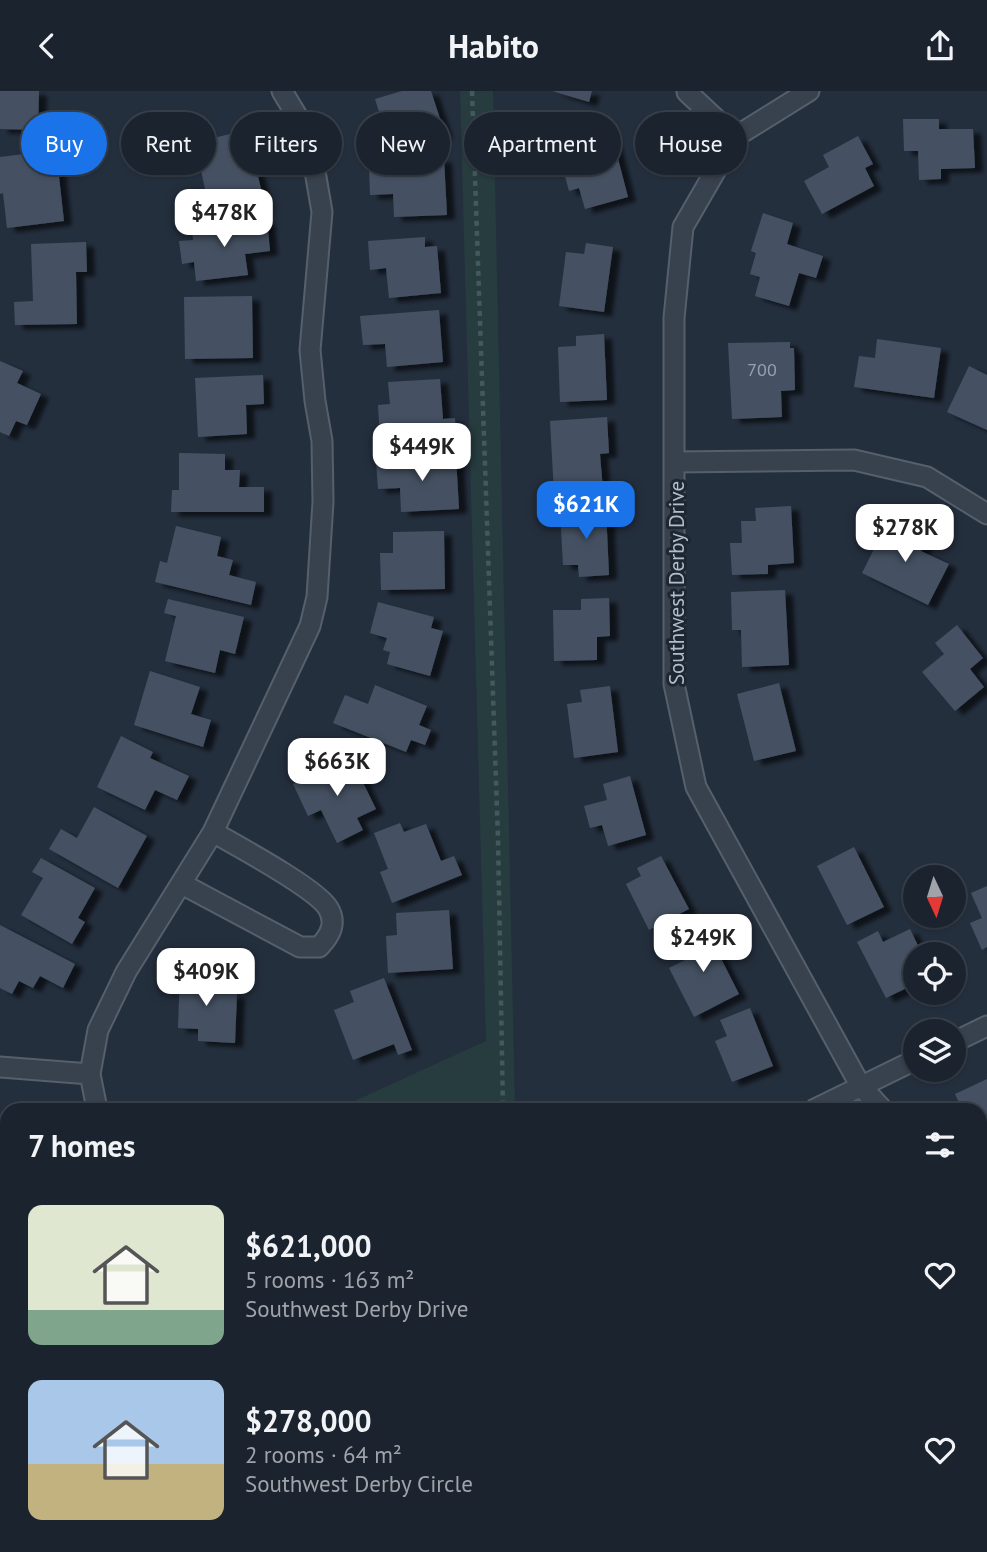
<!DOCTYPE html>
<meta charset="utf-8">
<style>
:root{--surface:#1b232e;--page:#242b36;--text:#f1f3f6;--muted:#a0a4aa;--line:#39404a;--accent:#1a73e8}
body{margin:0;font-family:"PT Sans",sans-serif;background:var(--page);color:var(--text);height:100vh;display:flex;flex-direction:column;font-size:26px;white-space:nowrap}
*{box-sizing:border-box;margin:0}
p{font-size:23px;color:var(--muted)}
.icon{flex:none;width:38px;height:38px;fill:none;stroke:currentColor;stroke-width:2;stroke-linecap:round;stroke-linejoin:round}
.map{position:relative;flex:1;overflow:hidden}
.side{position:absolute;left:0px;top:1012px;width:987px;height:450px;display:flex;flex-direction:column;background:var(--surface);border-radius:21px 21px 0 0;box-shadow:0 2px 5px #0004,0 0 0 2px var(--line)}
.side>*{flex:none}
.banner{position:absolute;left:21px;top:21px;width:945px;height:63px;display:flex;gap:14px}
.needle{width:46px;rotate:176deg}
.fabs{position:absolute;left:903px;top:774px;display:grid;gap:14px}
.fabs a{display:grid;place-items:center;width:63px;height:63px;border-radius:50%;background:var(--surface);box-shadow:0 2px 5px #0004,0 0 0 2px var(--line);font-size:35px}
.price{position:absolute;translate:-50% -60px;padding:0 16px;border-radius:14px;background:#fff;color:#222;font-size:23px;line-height:46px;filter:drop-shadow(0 2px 4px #0008)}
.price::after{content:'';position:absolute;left:50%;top:42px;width:21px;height:16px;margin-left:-10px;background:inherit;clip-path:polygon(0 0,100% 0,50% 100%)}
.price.on{background:var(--accent);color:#fff}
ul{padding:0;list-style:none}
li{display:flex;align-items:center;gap:21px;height:175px;padding:0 28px}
li span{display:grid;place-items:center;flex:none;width:196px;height:140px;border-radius:14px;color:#555}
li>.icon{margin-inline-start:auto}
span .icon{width:84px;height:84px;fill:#fffc;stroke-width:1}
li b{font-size:30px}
h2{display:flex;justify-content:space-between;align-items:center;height:84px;padding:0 28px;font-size:30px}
.pill{padding:0 24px;border-radius:32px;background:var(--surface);box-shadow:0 2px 5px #0004,0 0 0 2px var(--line);font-size:24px;line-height:63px}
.pill.on{background:var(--accent);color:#fff}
header{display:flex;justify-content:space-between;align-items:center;height:91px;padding:0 28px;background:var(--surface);font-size:32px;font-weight:600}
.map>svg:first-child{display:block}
.green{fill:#263c3f}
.building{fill:#455162;filter:url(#shadow)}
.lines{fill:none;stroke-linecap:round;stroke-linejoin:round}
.street-casing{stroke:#565f6c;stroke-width:23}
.path{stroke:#44595c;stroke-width:4.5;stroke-dasharray:5 5;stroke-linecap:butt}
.street{stroke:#38414e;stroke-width:19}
.labels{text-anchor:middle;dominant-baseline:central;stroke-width:6;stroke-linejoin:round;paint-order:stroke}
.number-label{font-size:18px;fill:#98a1af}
.street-label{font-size:21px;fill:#b4bcc9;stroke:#1d2633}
</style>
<header><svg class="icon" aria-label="back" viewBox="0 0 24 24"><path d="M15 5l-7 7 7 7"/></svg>Habito<svg class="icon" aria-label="share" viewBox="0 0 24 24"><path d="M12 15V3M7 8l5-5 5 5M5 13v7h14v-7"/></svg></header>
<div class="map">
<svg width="987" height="1461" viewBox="0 0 987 1461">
<defs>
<filter id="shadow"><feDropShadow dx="8" dy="4.5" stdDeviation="2" flood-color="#0009"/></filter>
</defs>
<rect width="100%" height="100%" fill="#242f3e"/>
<path class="green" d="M460 0H493L515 1018H337L486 950Z"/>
<path class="building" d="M0 0H39L38 39 0 38Z
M402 0H431L445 43 368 67 360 40 383 33 375 8Z
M552 0H592L589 11Z
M903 28H939V38H973L975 77 941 78V88L919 89 918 60H904Z
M256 37 264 70 255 73 264 110 234 117 232 107 208 112 199 70 184 74 179 55Z
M610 37 628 106 585 118 579 97 569 100 560 67 573 64 569 49Z
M858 45 873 73 865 77 874 95 822 123 804 90 829 76 823 64Z
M56 59 64 130 7 137 3 102 0 103V66Z
M444 67 447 124 394 126 393 103 370 104 369 77 409 75V69Z
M763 122 793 132 787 153 823 165 816 187 799 182 789 215 755 205 760 186 750 183 756 162 751 160Z
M267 129 270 160 245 163 248 184 196 190 194 171 182 173 179 150 193 149 192 137Z
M425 146V156L437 155 441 202 389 207 386 177 370 179 368 150Z
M86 151 87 181H76L77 233 15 234 14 211 33 210 31 153Z
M586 152 613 156 604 221 559 215 566 161 584 163Z
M252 205 253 267 185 268 184 206Z
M439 219 443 271 387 276 385 253 363 254 360 225Z
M604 243 607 309 560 311 558 256 576 255V245Z
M877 248 941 257 934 307 854 296 859 265 875 267Z
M790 251V257H794L795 299 781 300 782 326 732 328 728 252Z
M0 270 23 280 17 292 41 303 27 334 16 330 9 345 0 341Z
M969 275 987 284V339L947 321Z
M263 284 264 313 246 314 247 343 198 346 195 287Z
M440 288 443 328 455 327 456 346 380 350 378 314 390 313 388 291Z
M607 326 609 362 600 363 603 399 554 402 550 330Z
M179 362 225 363V379H240L239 396H264V421H171L172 399H179Z
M456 366 459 418 401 421 400 397 378 398 376 370Z
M791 415 794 472 768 474V483L732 484 730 452H742L741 430H756L755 417Z
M606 418 609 484 579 486 578 474H563L560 420Z
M888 430 927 450 921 460 949 473 928 514 862 482Z
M176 435 221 446 217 465 233 469 229 484 256 491 251 514 155 491 160 470 167 472Z
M444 440 445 498 381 499 380 462H393V441Z
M785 499 789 574 742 576 741 539H732L731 501Z
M609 507 610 545 597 546V569L554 570 553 519H581V508Z
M168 508 244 526 235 563 220 559 215 582 165 570 176 525 164 522Z
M378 511 434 526 431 537 443 540 430 585 387 573 390 561 383 559 387 547 370 542Z
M957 534 983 567 970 578 984 596 955 620 922 581 944 563 935 552Z
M150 580 200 596 191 623 211 629 203 656 134 634Z
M779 592 796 660 754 670 737 603Z
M375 594 427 615 419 634 431 639 425 654 411 649 406 661 333 632 345 604 368 613Z
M610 595 618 661 574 667 567 613 582 611 580 599Z
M121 645 153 661 150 667 189 685 177 709 155 699 145 719 97 696Z
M350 665 376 718 357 727 363 739 337 752 321 719 308 725 293 693Z
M630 685 646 744 608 755 602 734 590 737 584 715 607 709 603 693Z
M94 716 147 745 118 797 49 758 61 738 77 747Z
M400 732 404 741 426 733 441 770 454 765 462 784 392 812 380 781 388 778 374 742Z
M854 756 884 816 847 834 817 775Z
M661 765 689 818 649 839 626 793 641 785 637 777Z
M41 767 95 797 78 827 85 831 72 853 21 824 43 787 32 781Z
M987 795V856L982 859 970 832 982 827 971 802Z
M449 819 453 878 388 882 386 845 397 844 396 822Z
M0 834 75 873 63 897 40 885 33 897 19 890 12 903 0 897Z
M705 836 739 903 694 926 669 877 687 868 678 850Z
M910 838 922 863H915V893L886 907 857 851 878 840 883 851Z
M180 880 213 881 212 902 237 903 235 952 198 950V938L178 937Z
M384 887 412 959 398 964 394 953 353 969 334 919 354 911 350 900Z
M750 917 773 975 732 991 715 950 727 945 720 929Z
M987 988V1040L980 1025V1018H962L955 1003Z
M7 1033V1107L0 1109V1035Z
M7 1121V1179L0 1181V1123Z
M7 1193V1251L0 1252V1194Z
M7 1279V1319L0 1321V1280Z
M986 1280 987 1354 980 1357V1282Z
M987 1376V1421L980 1407V1380Z
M82 1454H139V1461L81 1459Z
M211 1454H269L270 1461H211Z
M379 1454H450V1461H380Z
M636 1454H669L653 1461H639Z
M824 1454H874L877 1461H827Z"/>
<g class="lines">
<g class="street-casing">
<path id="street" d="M809 0 735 46 683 136 674 227V593L696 696 860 994 882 1018
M687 1 735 46
M675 371 854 369 927 386 987 423
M182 793 300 856H319C330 845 337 832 328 817 316 797 237 755 213 741
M954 951 987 935
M0 976 90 983
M97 1018 90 983 98 939 126 881 213 741 310 535 317 506 323 411 322 350 315 310 310 259 322 121 309 45 282 0
M815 1018 915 969
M980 1124 987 1131
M762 1454 765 1461
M329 1461V1454"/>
</g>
<path class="path" d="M472 0 498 748 503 1018
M511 1454V1461"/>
<use href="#street" class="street"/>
</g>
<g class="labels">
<g class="number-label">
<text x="762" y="278">700</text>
</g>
<g class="street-label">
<text transform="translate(676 492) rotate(-90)">Southwest Derby Drive</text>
</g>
</g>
</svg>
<div class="fabs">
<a><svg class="needle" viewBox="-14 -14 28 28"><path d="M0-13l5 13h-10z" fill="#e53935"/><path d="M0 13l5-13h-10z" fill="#a0a4aa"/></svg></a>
<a><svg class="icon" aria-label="locate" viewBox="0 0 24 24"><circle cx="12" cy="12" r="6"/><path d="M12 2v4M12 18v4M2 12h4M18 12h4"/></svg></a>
<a><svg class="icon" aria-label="layers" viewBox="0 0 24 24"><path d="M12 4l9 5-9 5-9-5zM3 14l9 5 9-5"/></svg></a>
</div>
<b class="price" style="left:224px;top:158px">$478K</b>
<b class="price" style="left:422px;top:392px">$449K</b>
<b class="price on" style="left:586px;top:450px">$621K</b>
<b class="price" style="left:905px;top:473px">$278K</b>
<b class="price" style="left:337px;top:707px">$663K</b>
<b class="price" style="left:703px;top:883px">$249K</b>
<b class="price" style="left:206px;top:917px">$409K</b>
<div class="banner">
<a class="pill on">Buy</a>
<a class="pill">Rent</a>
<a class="pill">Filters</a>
<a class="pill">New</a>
<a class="pill">Apartment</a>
<a class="pill">House</a>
</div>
<section class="side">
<h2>7 homes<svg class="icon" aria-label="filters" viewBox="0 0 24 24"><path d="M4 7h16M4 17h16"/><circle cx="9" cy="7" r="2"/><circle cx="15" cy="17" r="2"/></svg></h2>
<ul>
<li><span style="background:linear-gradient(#dfe7d0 75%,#7fa58c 0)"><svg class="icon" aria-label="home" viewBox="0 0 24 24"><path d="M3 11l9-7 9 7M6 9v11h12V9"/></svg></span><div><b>$621,000</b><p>5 rooms · 163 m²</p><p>Southwest Derby Drive</p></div><svg class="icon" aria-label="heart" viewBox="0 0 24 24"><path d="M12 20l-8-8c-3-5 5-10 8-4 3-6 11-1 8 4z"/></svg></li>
<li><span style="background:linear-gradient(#a9c7e8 60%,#c2b280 0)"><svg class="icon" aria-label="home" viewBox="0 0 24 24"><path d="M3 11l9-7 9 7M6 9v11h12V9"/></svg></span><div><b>$278,000</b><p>2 rooms · 64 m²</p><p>Southwest Derby Circle</p></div><svg class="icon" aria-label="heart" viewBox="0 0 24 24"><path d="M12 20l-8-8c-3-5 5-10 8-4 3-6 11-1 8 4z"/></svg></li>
</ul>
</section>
</div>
